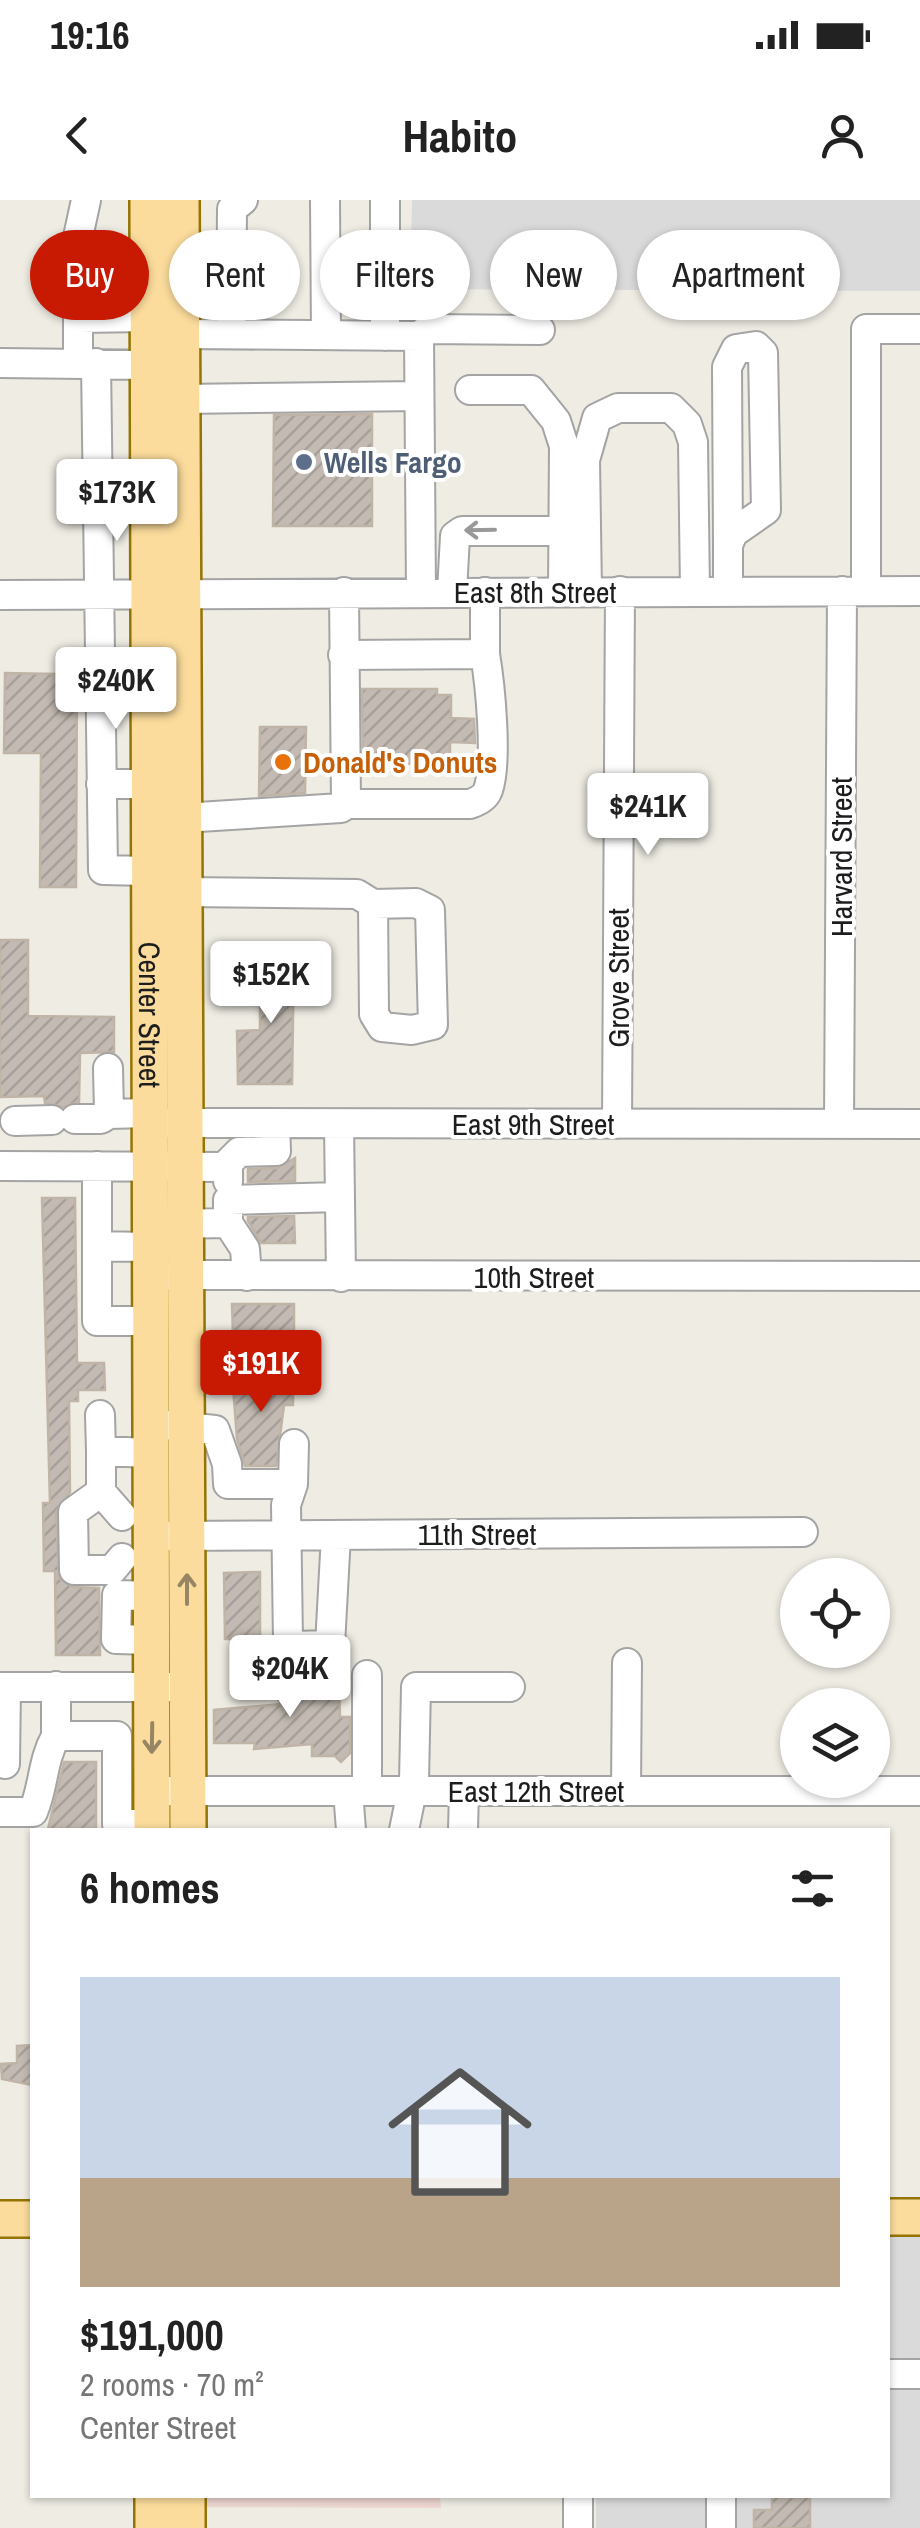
<!DOCTYPE html>
<meta charset="utf-8">
<style>
:root{--surface:#fff;--page:#f2f2f2;--text:#222;--muted:#767676;--line:#e0e0e0;--accent:#c81902}
body{margin:0;font-family:"Archivo Narrow",sans-serif;background:var(--page);color:var(--text);height:100vh;display:flex;flex-direction:column;font-size:38px;white-space:nowrap}
*{box-sizing:border-box;margin:0}
p{font-size:32px;color:var(--muted)}
.icon{flex:none;width:55px;height:55px;fill:none;stroke:currentColor;stroke-width:2;stroke-linecap:round;stroke-linejoin:round}
.map{position:relative;flex:1;overflow:hidden}
.sheet{position:absolute;left:30px;top:1628px;width:860px;height:670px;display:flex;flex-direction:column;background:var(--surface);border-radius:0px;box-shadow:0 2px 8px #0004}
.sheet>*{flex:none}
.guide{position:absolute;left:30px;top:30px;width:860px;height:90px;display:flex;gap:20px}
.tools{position:absolute;left:780px;top:1358px;display:grid;gap:20px}
.tools a{display:grid;place-items:center;width:110px;height:110px;border-radius:50%;background:var(--surface);box-shadow:0 2px 8px #0004;font-size:50px}
.price{position:absolute;translate:-50% -85px;padding:0 22px;border-radius:10px;background:#fff;color:#222;font-size:32px;line-height:65px;filter:drop-shadow(0 2px 5px #0008)}
.price::after{content:'';position:absolute;left:50%;top:60px;width:30px;height:22px;margin-left:-15px;background:inherit;clip-path:polygon(0 0,100% 0,50% 100%)}
.price.selected{background:var(--accent);color:#fff}
ul{padding:0;list-style:none}
li{display:grid;align-content:center;gap:20px;height:530px;padding:0 50px}
li+li{border-top:2px solid var(--line)}
li span{display:grid;place-items:center;height:310px;border-radius:0px;color:#555}
li>.icon{margin-inline-start:auto}
span .icon{width:180px;height:180px;fill:#fffc;stroke-width:1}
li b{font-size:42px}
h2{display:flex;justify-content:space-between;align-items:center;height:120px;padding:0 50px;font-size:42px}
.chip{padding:0 35px;border-radius:45px;background:var(--surface);box-shadow:0 2px 8px #0004;font-size:35px;line-height:90px}
.chip.selected{background:var(--accent);color:#fff}
.status{display:flex;justify-content:space-between;align-items:center;height:70px;padding:0 50px;background:var(--surface);direction:ltr}
.status svg{height:28px;fill:currentColor}
header{display:flex;justify-content:space-between;align-items:center;height:130px;padding:0 50px;background:var(--surface);font-size:45px;font-weight:800}
.map>svg:first-child{display:block}
.residential{fill:#dbdada}
.commercial{fill:#efd7d2}
.building{fill:url(#building-hatch);stroke:#c0b4a6;stroke-width:2.5}
.lines{fill:none;stroke-linecap:round;stroke-linejoin:round}
.minor-casing{stroke:#a4a4a4;stroke-width:32}
.major-casing{stroke:#957502;stroke-width:40}
.minor{stroke:#fff;stroke-width:28}
.major{stroke:#fbdc9c;stroke-width:35}
.oneway{stroke:#999}
.oneway2{stroke:#978663}
.service-dot{fill:#5c6f8a;stroke:#fff;stroke-width:4}
.food-dot{fill:#e8710a;stroke:#fff;stroke-width:4}
.labels{text-anchor:middle;dominant-baseline:central;stroke-width:8;stroke-linejoin:round;paint-order:stroke}
.service-label{font-size:30px;font-weight:bold;fill:#4e5e75;stroke:#fff;text-anchor:start}
.street-label{font-size:30px;fill:#1d1d1d;stroke:#fff}
.food-label{font-size:30px;font-weight:bold;fill:#c56008;stroke:#fff;text-anchor:start}
</style>
<div class="status"><b>19:16</b><svg viewBox="0 0 49 12"><path d="M0 12V9h3v3zM5 12V6h3v6zM10 12V3h3v9zM15 12V0h3v12zM26 1h20v11H26zM47 4h2v5h-2z"/></svg></div>
<header><svg class="icon" aria-label="back" viewBox="0 0 24 24"><path d="M15 5l-7 7 7 7"/></svg>Habito<svg class="icon" aria-label="person" viewBox="0 0 24 24"><circle cx="12" cy="8" r="4"/><path d="M4 21q1-7 8-7t8 7"/></svg></header>
<div class="map">
<svg width="920" height="2328" viewBox="0 0 920 2328">
<defs>
<pattern id="building-hatch" width="6" height="6" patternUnits="userSpaceOnUse" patternTransform="scale(2.5)"><rect width="6" height="6" fill="#c3bbb3"/><path d="M-1 1l2-2M0 6l6-6M5 7l2-2" fill="none" stroke="#a7a09a"/></pattern>
</defs>
<rect width="100%" height="100%" fill="#eeece3"/>
<path class="residential" d="M412 0H920V91L410 89Z
M888 2017H920V2328H596V2295H888Z"/>
<path class="commercial" d="M206 2295H440L441 2308 206 2307Z"/>
<path class="building" d="M372 214V326H273L274 215Z
M59 465H72L77 472 76 687H40L41 553H4L5 473 59 474Z
M362 489H437V495H451V518L474 519 475 543 450 542V564L363 563Z
M260 527H306L305 593 259 596Z
M0 740H28V816L114 817V852L80 853 79 902 63 907 45 903 44 896 0 897Z
M260 752H294L292 884H238L237 831 260 830Z
M295 958V981L248 982V969L277 968Z
M42 998H75L77 1163H104L105 1190H78V1201H69L70 1292 56 1312 59 1378 73 1387 99 1388 100 1455H56L55 1371H44L43 1303H50Z
M294 1016 295 1043H261L248 1021V1017Z
M232 1104H294V1136H233Z
M232 1174H293V1205H284L276 1266H245L237 1239Z
M260 1372V1439H225L224 1373Z
M285 1472 296 1483H339L340 1517H350V1553L341 1562 335 1556H312V1544L254 1549 255 1543H214V1510L282 1504 268 1488Z
M64 1562H96V1629H48Z
M32 1845V1885L2 1879 1 1864 17 1863V1846Z
M772 2295H810V2328H754V2310H772Z"/>
<g class="lines">
<g class="minor-casing">
<path id="minor" d="M325 0 326 135
M385 0V136
M78 118 149 117
M182 134 419 136 421 392
M231 134 232 9 243 0
M419 136 428 129 540 130
M0 163 168 165
M78 163V37L86 0
M96 163 103 670 148 671
M470 190H531L556 221 564 246 563 392
M182 199 419 196
M728 345 727 167 736 149 756 146 763 153 766 310 733 333 728 345V391
M587 391 585 260 597 218 618 208H671L687 224 693 242 695 391
M866 391V129H920
M452 392 455 336 462 331H564
M0 395 920 391
M343 455 485 454V392
M101 584H148
M346 604H470C478 601 485 598 488 590 498 561 490 484 485 454
M183 618 341 608 346 604 344 392
M183 692 357 694 373 704 374 814 382 827 412 830 433 825 430 710 416 703 373 704
M108 868 109 914 147 913
M75 919H101L109 914
M15 921 52 920
M167 923 920 924
M339 924 341 1077
M617 924 620 391
M839 924 842 391
M0 966 228 967
M97 966V1121H148
M228 981V963L239 952 276 951 275 923
M228 1023V1000L340 997
M169 1024 228 1023 245 1049 247 1076
M97 1046 147 1047
M167 1075 920 1076
M100 1215 101 1251
M166 1225 215 1230 227 1264 228 1284H293
M294 1244 293 1284 286 1305 288 1441 294 1446 330 1445 336 1335
M101 1292 73 1312 74 1370H112L122 1358
M122 1316 101 1292V1251L150 1253
M170 1336 803 1332
M152 1396 117 1395 116 1439 153 1440
M367 1475V1591
M56 1486V1536H117V1624H152
M0 1487H171
M5 1564 6 1487
M151 1591H920
M348 1591 351 1630
M626 1591 627 1463
M0 1612H33C44 1586 42 1561 56 1536
M404 1630 414 1581 416 1487H510
M463 1630 464 1591
M888 2174H920
M578 2295V2328
M721 2328V2295"/>
</g>
<g class="major-casing">
<g id="major">
<path id="s1" d="M148 0 152 1630"/>
<path d="M181 0 188 1630"/>
<path d="M888 2017H920"/>
<path d="M0 2019H32"/>
<path d="M153 2328V2295"/>
<path d="M187 2328V2295"/>
</g>
</g>
<use href="#minor" class="minor"/>
<use href="#major" class="major"/>
</g>
<defs><path id="oneway-shaft" d="M-6 0H5M1.5-3L5.5 0L1.5 3" fill="none" stroke-width="1.6" stroke-linecap="round" stroke-linejoin="round" transform="scale(2.5)"/></defs>
<use class="oneway" href="#oneway-shaft" transform="translate(480 330) rotate(179)"/>
<g class="oneway2">
<use href="#oneway-shaft" transform="translate(187 1389) rotate(-90)"/>
<use href="#oneway-shaft" transform="translate(152 1538) rotate(91)"/>
</g>
<circle class="service-dot" cx="304" cy="262" r="10"/>
<circle class="food-dot" cx="283" cy="562" r="10"/>
<g class="labels">
<g class="service-label">
<text x="324" y="262">Wells Fargo</text>
</g>
<g class="street-label">
<text x="535" y="392">East 8th Street</text>
<text transform="translate(841 657) rotate(-90)">Harvard Street</text>
<text transform="translate(618 778) rotate(-90)">Grove Street</text>
<text stroke="none"><textPath href="#s1" startOffset="815">Center Street</textPath></text>
<text x="533" y="924">East 9th Street</text>
<text x="534" y="1077">10th Street</text>
<text x="477" y="1334">11th Street</text>
<text x="536" y="1591">East 12th Street</text>
</g>
<g class="food-label">
<text x="303" y="562">Donald's Donuts</text>
</g>
</g>
</svg>
<div class="tools">
<a><svg class="icon" aria-label="locate" viewBox="0 0 24 24"><circle cx="12" cy="12" r="6"/><path d="M12 2v4M12 18v4M2 12h4M18 12h4"/></svg></a>
<a><svg class="icon" aria-label="layers" viewBox="0 0 24 24"><path d="M12 4l9 5-9 5-9-5zM3 14l9 5 9-5"/></svg></a>
</div>
<b class="price" style="left:117px;top:344px">$173K</b>
<b class="price" style="left:116px;top:532px">$240K</b>
<b class="price" style="left:648px;top:658px">$241K</b>
<b class="price" style="left:271px;top:826px">$152K</b>
<b class="price selected" style="left:261px;top:1215px">$191K</b>
<b class="price" style="left:290px;top:1520px">$204K</b>
<div class="guide">
<a class="chip selected">Buy</a>
<a class="chip">Rent</a>
<a class="chip">Filters</a>
<a class="chip">New</a>
<a class="chip">Apartment</a>
</div>
<section class="sheet">
<h2>6 homes<svg class="icon" aria-label="filters" viewBox="0 0 24 24"><path d="M4 7h16M4 17h16"/><circle cx="9" cy="7" r="2"/><circle cx="15" cy="17" r="2"/></svg></h2>
<ul>
<li><span style="background:linear-gradient(#c9d6e8 65%,#b9a48a 0)"><svg class="icon" aria-label="home" viewBox="0 0 24 24"><path d="M3 11l9-7 9 7M6 9v11h12V9"/></svg></span><div><b>$191,000</b><p>2 rooms · 70 m²</p><p>Center Street</p></div></li>
</ul>
</section>
</div>
